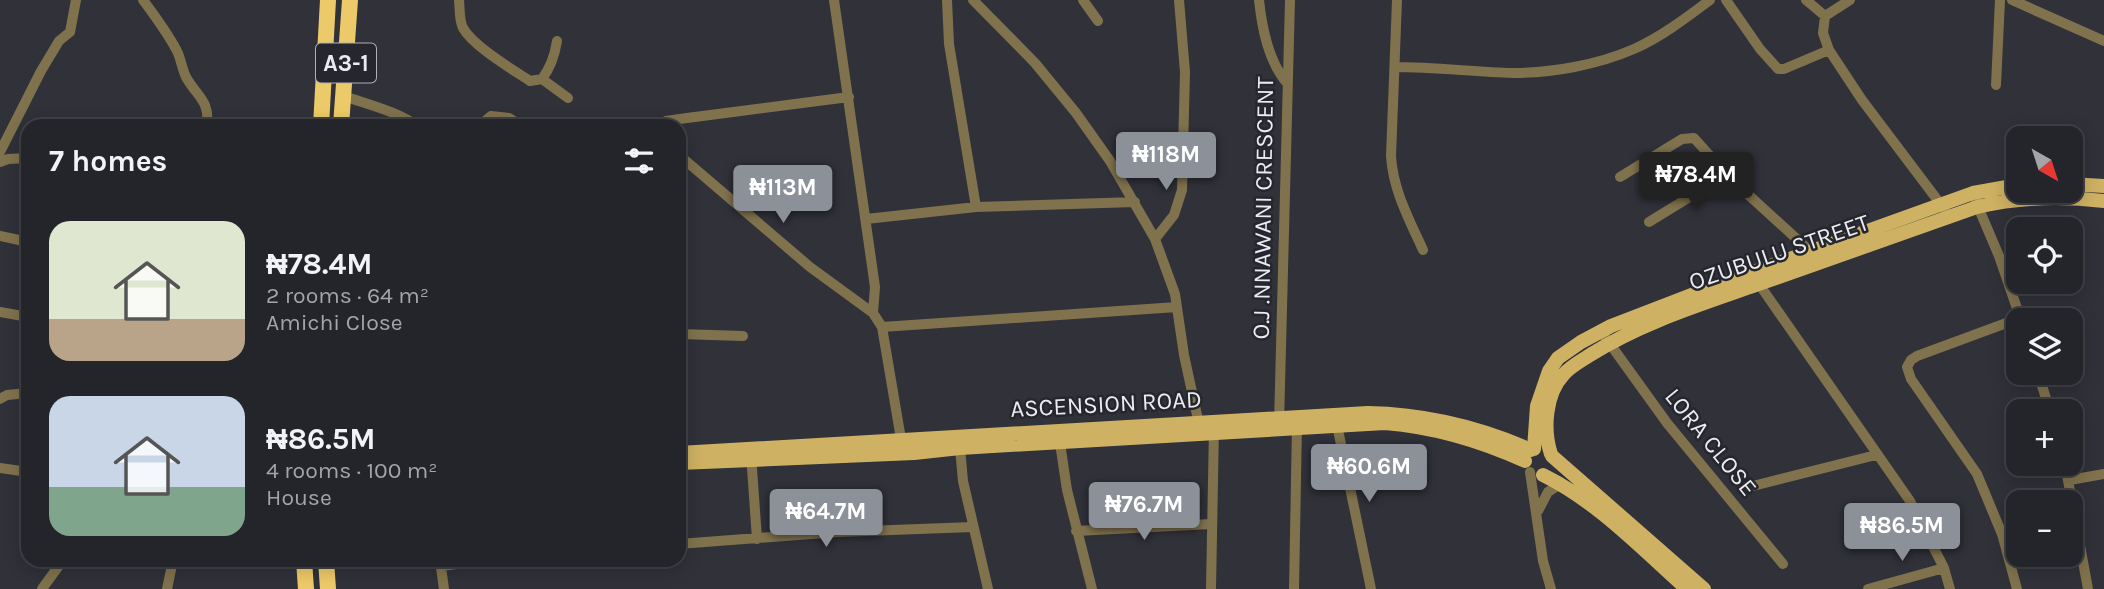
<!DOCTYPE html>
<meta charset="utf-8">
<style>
:root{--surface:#24252b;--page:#2c2d33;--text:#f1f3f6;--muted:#a3a5a9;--line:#414247;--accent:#8c9099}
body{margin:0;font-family:Karla,sans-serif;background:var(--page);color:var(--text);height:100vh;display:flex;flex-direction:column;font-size:26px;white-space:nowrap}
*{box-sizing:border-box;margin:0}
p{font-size:23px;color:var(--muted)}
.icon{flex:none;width:38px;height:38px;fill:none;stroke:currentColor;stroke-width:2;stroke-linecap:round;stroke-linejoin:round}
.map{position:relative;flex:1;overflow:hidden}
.details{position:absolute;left:21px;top:119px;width:665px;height:448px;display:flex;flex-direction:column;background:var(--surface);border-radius:21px;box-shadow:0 4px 18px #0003,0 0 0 2px var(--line)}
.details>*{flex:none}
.needle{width:46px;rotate:141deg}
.tools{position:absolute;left:2006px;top:126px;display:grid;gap:14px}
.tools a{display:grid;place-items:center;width:77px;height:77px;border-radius:14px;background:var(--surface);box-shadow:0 4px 18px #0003,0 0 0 2px var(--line);font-size:35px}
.price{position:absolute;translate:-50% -60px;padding:0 16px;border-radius:7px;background:var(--accent);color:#fff;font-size:23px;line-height:46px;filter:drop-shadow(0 2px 4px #0008)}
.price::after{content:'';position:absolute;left:50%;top:42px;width:21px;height:16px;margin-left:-10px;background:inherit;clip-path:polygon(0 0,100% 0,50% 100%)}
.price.active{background:#222;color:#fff}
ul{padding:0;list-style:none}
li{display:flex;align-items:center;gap:21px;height:175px;padding:0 28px}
li span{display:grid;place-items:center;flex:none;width:196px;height:140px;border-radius:21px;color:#555}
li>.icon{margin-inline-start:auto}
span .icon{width:84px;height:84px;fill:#fffc;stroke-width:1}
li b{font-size:30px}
h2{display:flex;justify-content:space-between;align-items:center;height:84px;padding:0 28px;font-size:30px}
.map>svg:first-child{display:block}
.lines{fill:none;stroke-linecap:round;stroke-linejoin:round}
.minor{stroke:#80724d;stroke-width:10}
.major{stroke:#ceb162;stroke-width:14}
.highway{stroke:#edca69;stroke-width:16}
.labels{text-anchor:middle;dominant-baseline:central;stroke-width:5;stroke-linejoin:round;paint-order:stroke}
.shield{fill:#26272e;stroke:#b0b1b6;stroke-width:2}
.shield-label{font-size:23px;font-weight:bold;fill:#ebecf1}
.street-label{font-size:24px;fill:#ebecf1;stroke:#26272e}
</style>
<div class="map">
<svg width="2104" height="589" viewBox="0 0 2104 589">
<rect width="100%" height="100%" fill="#303139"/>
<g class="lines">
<path class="minor" d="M143 0C155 16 167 32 177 51 181 59 182 69 186 77 197 97 210 100 207 126
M459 0C460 9 459 20 463 28 473 46 512 69 530 81L542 79C551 67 555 54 557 41
M834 0 875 287 873 313 882 327 901 439 905 443
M947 0 949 44 976 207
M973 0 1035 63 1076 113 1110 161 1155 239 1175 294 1184 355 1200 429
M1083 0 1098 21
M1259 0C1262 28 1268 61 1287 83
M1397 0 1391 156C1393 190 1409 219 1423 250
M1726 0 1760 49 1778 69H1784L1829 50
M1806 0 1825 16
M1850 0 1825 16 1823 33 1829 50 1862 100 1945 210
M2012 0 2104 41
M1395 67C1435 67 1474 72 1513 73 1552 73 1597 65 1634 49 1661 37 1686 18 1710 0
M542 79 568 98
M1996 85 2000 0
M344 96C366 104 399 112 417 126
M479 126 491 116 509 118 521 126
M659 126 666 121 687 118 849 97
M0 152 41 71 59 41 70 32 76 0
M679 155 810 267 873 313
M0 162 8 159 28 158
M1620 177 1682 139 1694 138 1730 178 1811 252 1813 257
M1976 202 1999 256 2021 320
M866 219 976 207 1135 202
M1649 222 1727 174
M0 236 28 242
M1155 239 1174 215 1182 190 1185 72 1179 0
M1758 277 1759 284 1910 501 1944 568 1950 589
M0 312 28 317
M882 327 1177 307
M679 334 743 336
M1605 337 1667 423 1783 564
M2038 373 2050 411
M0 399 7 395 28 393
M1279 424 1290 0
M1337 425 1371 589
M1060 443 1067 490 1092 589
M960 448 963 481 988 589
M751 454 757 539
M2065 464 2088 589
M0 468 28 472
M1530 472 1543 561 1551 589
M2070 480 2104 474
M1749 487 1876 455
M1538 511 1548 492 1560 484
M1076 531 1211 524
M679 544 838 532 973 527
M149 560 172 561
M440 560 444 589
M441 566 489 560
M42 589 63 560
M167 589 173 560
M1211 589 1214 427
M1294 589 1297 424
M1868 589 1944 568
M2017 589 2002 534 1977 474 1911 379 1907 367 1911 360 1917 356 2020 318"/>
<path class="major" d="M2070 184 2104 186
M1534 449 1537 406 1549 371 1558 358 1581 342 1611 326 1720 284 1973 193 2018 185
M679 453 1368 413C1425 414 1479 427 1531 450
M1551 454C1543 430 1545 394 1564 374 1571 366 1581 361 1590 355 1641 323 1699 305 1756 285 1829 259 1903 233 1977 207 2019 197 2061 196 2104 201
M1552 456 1704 589
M679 463 914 453 960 448 1385 423C1435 427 1479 440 1525 461
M1543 475C1598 502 1642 549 1687 589"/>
<path class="highway" d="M321 126 328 0
M341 126 350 0
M304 560 306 589
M326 560 328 589"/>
</g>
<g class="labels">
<rect class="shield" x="316" y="43.5" width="60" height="39" rx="5"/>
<g class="shield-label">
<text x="346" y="63">A3-1</text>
</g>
<g class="street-label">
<text transform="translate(1263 208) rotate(-89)">O.J .NNAWANI CRESCENT</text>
<text transform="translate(1779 252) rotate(-19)">OZUBULU STREET</text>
<text transform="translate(1106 404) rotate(-3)">ASCENSION ROAD</text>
<text transform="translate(1711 442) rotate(51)">LORA CLOSE</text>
</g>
</g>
</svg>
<div class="tools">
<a><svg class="needle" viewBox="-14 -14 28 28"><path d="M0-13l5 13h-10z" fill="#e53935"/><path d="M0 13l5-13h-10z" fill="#a3a5a9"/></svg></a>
<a><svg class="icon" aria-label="locate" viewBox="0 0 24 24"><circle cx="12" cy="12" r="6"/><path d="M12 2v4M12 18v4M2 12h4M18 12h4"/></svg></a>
<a><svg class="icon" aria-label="layers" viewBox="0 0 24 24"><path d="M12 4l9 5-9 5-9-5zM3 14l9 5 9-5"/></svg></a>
<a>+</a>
<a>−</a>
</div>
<b class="price" style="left:1166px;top:192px">₦118M</b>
<b class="price active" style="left:1696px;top:212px">₦78.4M</b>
<b class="price" style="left:783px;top:225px">₦113M</b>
<b class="price" style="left:1369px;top:504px">₦60.6M</b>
<b class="price" style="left:1144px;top:542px">₦76.7M</b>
<b class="price" style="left:826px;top:549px">₦64.7M</b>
<b class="price" style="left:1902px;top:563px">₦86.5M</b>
<section class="details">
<h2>7 homes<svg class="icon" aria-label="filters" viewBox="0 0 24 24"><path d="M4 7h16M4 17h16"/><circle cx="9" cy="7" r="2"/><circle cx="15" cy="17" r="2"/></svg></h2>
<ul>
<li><span style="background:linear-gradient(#dfe7d0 70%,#b9a48a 0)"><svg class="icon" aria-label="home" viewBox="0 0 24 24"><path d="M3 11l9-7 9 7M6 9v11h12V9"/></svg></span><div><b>₦78.4M</b><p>2 rooms · 64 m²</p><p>Amichi Close</p></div></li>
<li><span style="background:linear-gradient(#c9d6e8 65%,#7fa58c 0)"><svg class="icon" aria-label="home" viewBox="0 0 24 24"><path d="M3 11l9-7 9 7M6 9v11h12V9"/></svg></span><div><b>₦86.5M</b><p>4 rooms · 100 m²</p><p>House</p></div></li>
</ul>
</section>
</div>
